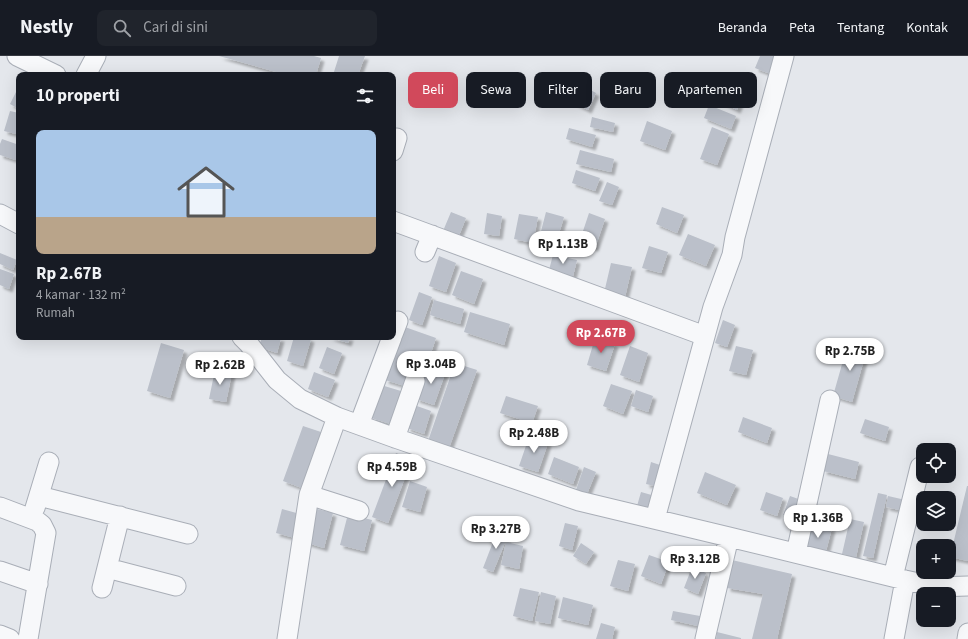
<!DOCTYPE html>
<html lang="id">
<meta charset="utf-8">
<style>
:root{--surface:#171b24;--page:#20242c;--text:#f1f3f6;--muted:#9ea1a6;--line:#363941;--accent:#d1495b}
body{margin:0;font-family:"Source Sans 3",sans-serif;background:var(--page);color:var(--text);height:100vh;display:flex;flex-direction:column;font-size:15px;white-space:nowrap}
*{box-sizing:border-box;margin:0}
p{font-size:13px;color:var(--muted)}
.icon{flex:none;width:22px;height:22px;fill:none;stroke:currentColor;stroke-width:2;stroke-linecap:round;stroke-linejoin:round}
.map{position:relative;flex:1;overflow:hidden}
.side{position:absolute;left:16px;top:16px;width:380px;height:268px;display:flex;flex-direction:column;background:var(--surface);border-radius:8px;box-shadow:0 4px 16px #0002}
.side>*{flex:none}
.hud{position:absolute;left:408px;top:16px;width:380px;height:36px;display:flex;gap:8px}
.tools{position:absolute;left:916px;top:387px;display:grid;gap:8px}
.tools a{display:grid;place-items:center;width:40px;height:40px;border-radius:8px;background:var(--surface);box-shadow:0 4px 16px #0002;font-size:20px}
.price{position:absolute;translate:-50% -34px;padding:0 9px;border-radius:14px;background:#fff;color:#222;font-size:13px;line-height:26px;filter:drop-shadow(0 1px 2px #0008)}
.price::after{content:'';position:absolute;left:50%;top:24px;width:12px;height:9px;margin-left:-6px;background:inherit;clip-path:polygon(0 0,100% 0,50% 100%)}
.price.selected{background:var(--accent);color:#fff}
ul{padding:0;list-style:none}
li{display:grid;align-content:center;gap:8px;height:212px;padding:0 20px}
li+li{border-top:1px solid var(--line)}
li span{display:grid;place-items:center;height:124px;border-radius:8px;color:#555}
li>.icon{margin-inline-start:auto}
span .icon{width:72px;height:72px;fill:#fffc;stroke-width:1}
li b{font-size:17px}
h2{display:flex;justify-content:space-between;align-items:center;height:48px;padding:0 20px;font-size:17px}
.chip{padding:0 14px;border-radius:8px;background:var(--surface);box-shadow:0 4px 16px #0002;font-size:14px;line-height:36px}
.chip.selected{background:var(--accent);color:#fff}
header{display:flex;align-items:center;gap:24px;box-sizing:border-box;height:56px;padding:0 20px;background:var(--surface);border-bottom:1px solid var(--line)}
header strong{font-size:19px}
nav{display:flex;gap:22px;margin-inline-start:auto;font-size:14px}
.search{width:280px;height:36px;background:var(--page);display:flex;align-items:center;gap:10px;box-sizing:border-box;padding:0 14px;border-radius:8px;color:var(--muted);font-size:15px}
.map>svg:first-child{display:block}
.building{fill:#bbc0ca;filter:url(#shadow)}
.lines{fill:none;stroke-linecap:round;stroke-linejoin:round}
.minor-casing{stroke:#a9aeb7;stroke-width:21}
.minor{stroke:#f7f8fa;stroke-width:19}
</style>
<header>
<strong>Nestly</strong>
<div class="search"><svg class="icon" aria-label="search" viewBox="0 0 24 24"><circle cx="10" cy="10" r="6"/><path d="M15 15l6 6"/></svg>Cari di sini</div>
<nav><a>Beranda</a><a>Peta</a><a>Tentang</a><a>Kontak</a></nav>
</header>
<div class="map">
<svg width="968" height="583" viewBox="0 0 968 583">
<defs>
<filter id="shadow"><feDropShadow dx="3.5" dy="3.5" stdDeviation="1" flood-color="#0004"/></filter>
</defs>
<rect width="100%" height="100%" fill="#e4e7ec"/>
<path class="building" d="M219 0H314L321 2 316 19H287Z
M339 0H365L358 19H333Z
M760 0H780L773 19 755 12Z
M583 30 596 37 588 54 574 47Z
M18 32 19 33V53L10 48Z
M723 32 742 42 737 54 717 44Z
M709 49 736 60 731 73 704 62Z
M10 55 19 57V66L16 78 4 75Z
M592 61 615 67 613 76 590 71Z
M647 65 672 75 665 94 640 85Z
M712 71 729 78 717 109 700 103Z
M569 72 596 79 592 91 566 83Z
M2 83 19 89V105L0 99V88Z
M580 94 614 103 611 116 576 108Z
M576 114 600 122 595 135 572 127Z
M607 126 619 131 612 149 599 145Z
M662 151 684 159 677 177 656 168Z
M451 156 466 162 458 182 443 175Z
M546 156 564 161 557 184 540 179Z
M487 157 502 160 499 180 484 178Z
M589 157 605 163 595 192 579 187Z
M519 158 538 161 533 187 514 183Z
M688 178 715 189 706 210 679 199Z
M649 190 668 196 661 217 642 212Z
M0 197 17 204 13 214 0 208Z
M553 199 577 204 573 220 549 214Z
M439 200 456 207 446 236 429 230Z
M611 207 632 211 625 241 604 237Z
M0 213 14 218 9 233 0 229Z
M461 215 483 223 474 248 452 239Z
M419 236 432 241 422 269 409 264Z
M434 244 464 253 460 268 430 259Z
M470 256 510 268 504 289 464 276Z
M723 264 735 269 727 291 715 287Z
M402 270 436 282 428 306 414 301 405 330 385 324Z
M262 281 281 282 277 297 259 291Z
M294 281H306L311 283 303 310 287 305Z
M329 281H350L348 287Z
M595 282 615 288 606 315 587 309Z
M161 287 184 294 170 342 147 335Z
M848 287 867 293 852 346 833 340Z
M630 290 648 297 639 326 620 319Z
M736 290 753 294 746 319 729 315Z
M327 291 342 297 334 318 319 312Z
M455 307 477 314 449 392 428 385Z
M428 308 446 315 434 349 416 343Z
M215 314 232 317 226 346 209 343Z
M314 316 335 324 328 341 308 333Z
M611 328 632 335 623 358 603 350Z
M381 329 401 335 391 368 371 362Z
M636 334 653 340 648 356 631 350Z
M506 340 538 350 532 367 500 357Z
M414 349 431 355 424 378 407 372Z
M743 361 772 372 767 387 738 376Z
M865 363 889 371 885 385 860 377Z
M303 370 321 376 302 432 283 425Z
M529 381 548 387 538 416 519 410Z
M396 397 412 403 388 467 372 461Z
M828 398 859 406 855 423 823 415Z
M554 401 579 411 573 428 548 418Z
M651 406 660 409 655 430 646 428Z
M584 411 596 416 587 438 576 434Z
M705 416 736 429 727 449 697 437Z
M410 425 427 431 420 456 402 451Z
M967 430H968V505L950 501Z
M641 436 655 440 648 461 635 457Z
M766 436 783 442 777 460 760 454Z
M878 437 887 439 873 502 863 500Z
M790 440 804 445 797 464 783 459Z
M888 440 910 445 908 456 886 451Z
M313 452 333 457 324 492 304 486Z
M282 453 300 458 295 482 276 477Z
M348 458 372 464 364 495 340 489Z
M850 463 864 466 856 501 842 498Z
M565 467 578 470 572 494 559 490Z
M810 467 832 472 825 499 803 494Z
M498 473 509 477 493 516 483 512Z
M506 486 523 490 519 513 501 509Z
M581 487 594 496 586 508 573 500Z
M649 499 669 506 661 528 641 520Z
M618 504 635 508 628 535 610 530Z
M732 504 792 518 777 583H752L763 538 727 532Z
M692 511 706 517 698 538 684 532Z
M520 532 539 536 532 565 513 560Z
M541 536 556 540 550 568 535 565Z
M563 541 593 549 588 569 558 562Z
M673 555 700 560 698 570 671 564Z
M601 567 615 571 612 583H596Z
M717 576 741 582V583H716Z"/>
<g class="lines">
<g class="minor-casing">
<path id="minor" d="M17 0 56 19
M86 19 96 0
M393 95 397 82
M0 158 19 168
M393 165 705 280
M425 196 432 179
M393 278 398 265
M242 281 248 287 277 324 300 343 337 361 395 382 579 445 729 481 905 524 937 531 968 530
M337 361 309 439 359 455
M359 369 392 281
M395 382 415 325
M39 440 188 478
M0 451 37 465 42 469 46 477 28 583
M35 452 49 406
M655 463 713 251 732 199 735 181 784 0
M796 497 830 344
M107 512 176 530
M0 515 38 528
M893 521 920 411
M102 532 120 460
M0 579 10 583
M287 583 309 439
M705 583 729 481
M894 583 905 524
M967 583 968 577"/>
</g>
<use href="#minor" class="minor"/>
</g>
</svg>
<div class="tools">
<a><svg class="icon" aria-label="locate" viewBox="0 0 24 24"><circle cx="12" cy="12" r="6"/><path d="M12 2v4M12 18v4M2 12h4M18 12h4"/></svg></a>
<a><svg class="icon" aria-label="layers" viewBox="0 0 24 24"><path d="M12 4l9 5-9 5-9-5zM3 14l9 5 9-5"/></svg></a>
<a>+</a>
<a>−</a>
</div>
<b class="price" style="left:563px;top:209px">Rp 1.13B</b>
<b class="price selected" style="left:601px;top:298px">Rp 2.67B</b>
<b class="price" style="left:850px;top:316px">Rp 2.75B</b>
<b class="price" style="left:431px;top:329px">Rp 3.04B</b>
<b class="price" style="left:220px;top:330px">Rp 2.62B</b>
<b class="price" style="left:534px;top:398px">Rp 2.48B</b>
<b class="price" style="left:392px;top:432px">Rp 4.59B</b>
<b class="price" style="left:818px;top:483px">Rp 1.36B</b>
<b class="price" style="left:496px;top:494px">Rp 3.27B</b>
<b class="price" style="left:695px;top:524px">Rp 3.12B</b>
<div class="hud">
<a class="chip selected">Beli</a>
<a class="chip">Sewa</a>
<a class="chip">Filter</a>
<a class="chip">Baru</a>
<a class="chip">Apartemen</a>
</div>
<section class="side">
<h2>10 properti<svg class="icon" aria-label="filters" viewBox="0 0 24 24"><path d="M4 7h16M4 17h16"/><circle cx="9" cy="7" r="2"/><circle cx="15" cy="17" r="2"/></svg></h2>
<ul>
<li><span style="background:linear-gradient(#a9c7e8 70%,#b9a48a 0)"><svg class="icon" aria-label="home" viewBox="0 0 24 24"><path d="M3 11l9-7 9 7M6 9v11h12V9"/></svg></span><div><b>Rp 2.67B</b><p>4 kamar · 132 m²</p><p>Rumah</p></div></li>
</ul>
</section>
</div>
